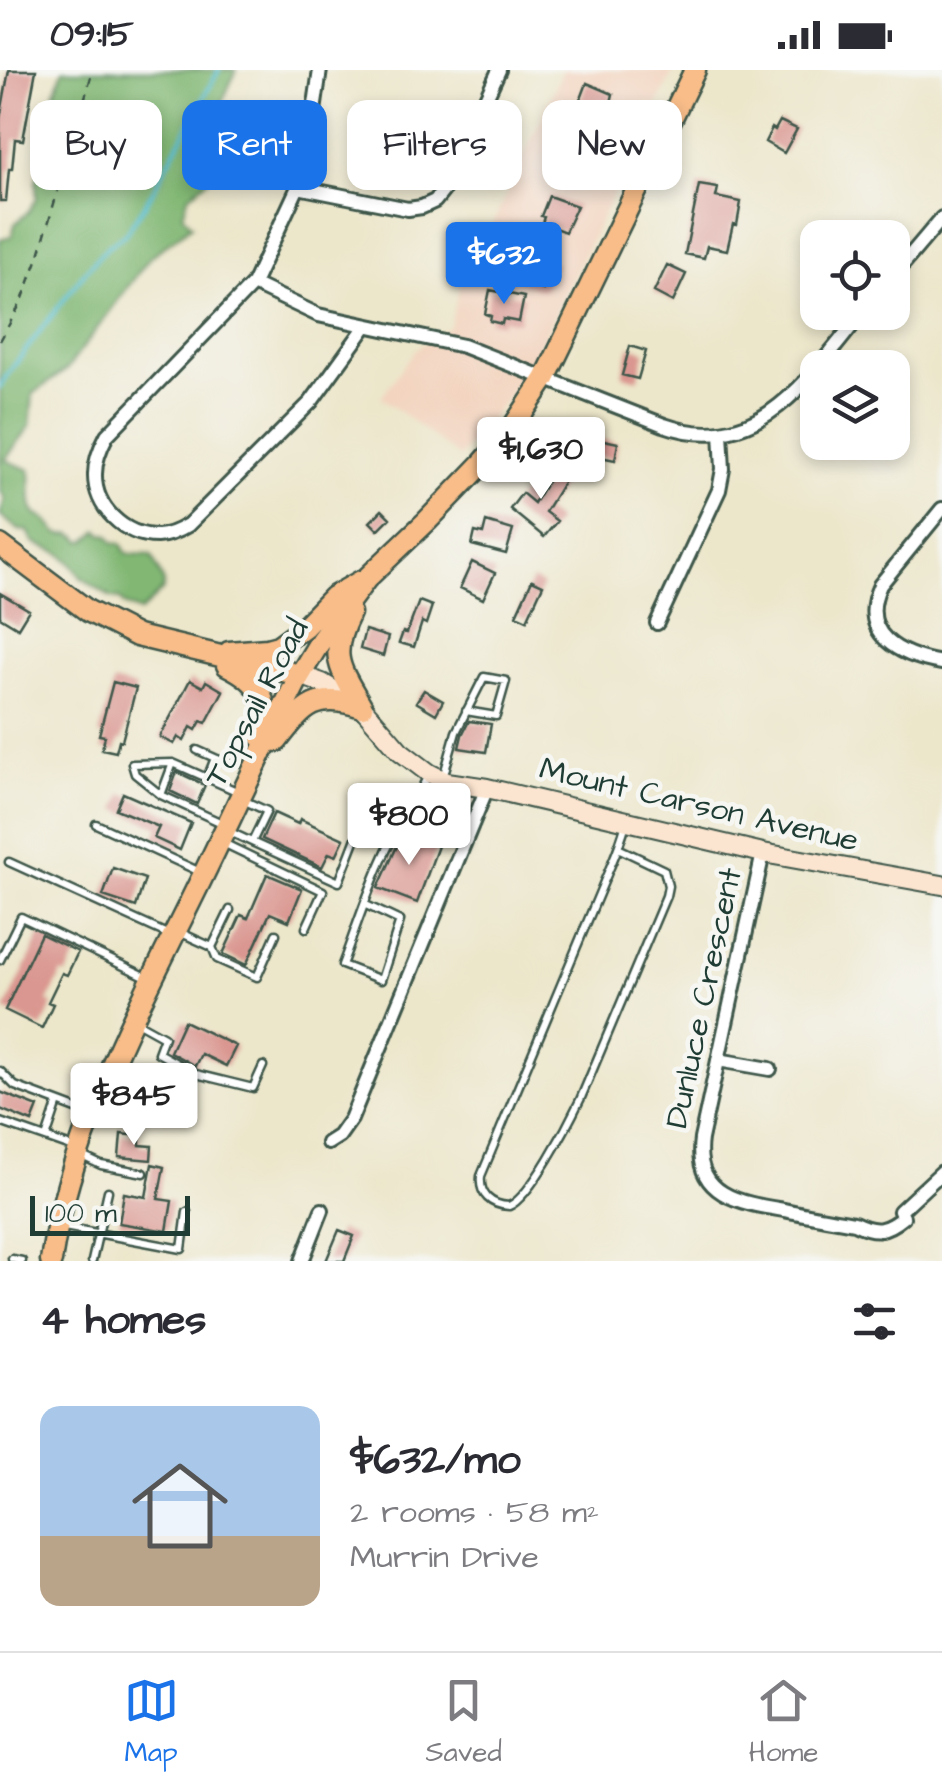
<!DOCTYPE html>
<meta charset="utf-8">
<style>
:root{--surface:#fff;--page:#f7f7f7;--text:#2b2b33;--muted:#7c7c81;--line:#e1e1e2;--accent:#1a73e8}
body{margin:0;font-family:"Architects Daughter",sans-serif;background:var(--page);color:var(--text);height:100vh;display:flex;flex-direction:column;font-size:38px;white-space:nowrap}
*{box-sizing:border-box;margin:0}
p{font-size:32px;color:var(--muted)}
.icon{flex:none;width:55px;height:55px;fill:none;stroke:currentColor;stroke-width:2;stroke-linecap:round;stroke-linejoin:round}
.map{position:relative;height:1191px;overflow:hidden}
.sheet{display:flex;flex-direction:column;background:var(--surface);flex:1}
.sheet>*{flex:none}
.hud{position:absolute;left:30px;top:30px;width:882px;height:90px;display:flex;gap:20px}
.buttons{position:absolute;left:800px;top:150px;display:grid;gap:20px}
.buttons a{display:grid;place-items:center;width:110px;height:110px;border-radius:20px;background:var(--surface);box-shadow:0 5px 15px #0003;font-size:50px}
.scale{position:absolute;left:30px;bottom:25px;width:160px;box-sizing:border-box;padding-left:10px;border:5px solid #1f3d34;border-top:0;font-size:28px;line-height:35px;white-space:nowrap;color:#1f3d34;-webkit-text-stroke:8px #f6f6f2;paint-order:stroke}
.price{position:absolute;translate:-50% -85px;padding:0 22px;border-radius:10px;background:#fff;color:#222;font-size:32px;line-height:65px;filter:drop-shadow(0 2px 5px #0008)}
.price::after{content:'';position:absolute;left:50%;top:60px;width:30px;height:22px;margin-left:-15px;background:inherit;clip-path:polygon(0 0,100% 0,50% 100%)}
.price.selected{background:var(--accent);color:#fff}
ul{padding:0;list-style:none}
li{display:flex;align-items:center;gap:30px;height:250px;padding:0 40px}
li+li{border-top:2px solid var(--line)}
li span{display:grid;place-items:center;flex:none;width:280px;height:200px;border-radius:20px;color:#555}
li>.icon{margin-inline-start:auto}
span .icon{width:120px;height:120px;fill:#fffc;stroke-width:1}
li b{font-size:42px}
h2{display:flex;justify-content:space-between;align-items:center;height:120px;padding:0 40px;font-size:42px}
.pill{padding:0 35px;border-radius:20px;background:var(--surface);box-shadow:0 5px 15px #0003;font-size:35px;line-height:90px}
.pill.selected{background:var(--accent);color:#fff}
.status{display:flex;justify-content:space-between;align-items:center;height:70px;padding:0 50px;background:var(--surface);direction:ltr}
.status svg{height:28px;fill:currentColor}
.tab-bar{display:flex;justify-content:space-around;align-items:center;height:140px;border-top:2px solid var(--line);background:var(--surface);font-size:28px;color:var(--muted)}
.tab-bar a{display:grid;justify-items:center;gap:5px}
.tab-bar .selected{color:var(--accent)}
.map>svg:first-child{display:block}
.built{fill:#f3d4bf}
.forest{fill:#81b773;stroke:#507a54;stroke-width:2.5}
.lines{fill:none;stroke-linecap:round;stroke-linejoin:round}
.stream{stroke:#57bfd4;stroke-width:4}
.building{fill:#da9690}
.service-casing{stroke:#3e564a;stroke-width:11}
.minor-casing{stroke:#3e564a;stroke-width:18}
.secondary-casing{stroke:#3e564a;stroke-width:22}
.primary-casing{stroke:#3e564a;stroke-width:25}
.path{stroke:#3e564a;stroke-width:2.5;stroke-dasharray:8 8;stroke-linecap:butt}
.service{stroke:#fff;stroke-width:6}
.minor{stroke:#fff;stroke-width:12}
.secondary{stroke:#fce5d0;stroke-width:18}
.primary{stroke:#f8bd89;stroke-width:20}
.labels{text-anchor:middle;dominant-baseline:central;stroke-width:9;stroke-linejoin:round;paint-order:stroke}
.street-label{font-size:32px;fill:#1f3d34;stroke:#f6f6f2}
</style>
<div class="status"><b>09:15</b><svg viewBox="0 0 49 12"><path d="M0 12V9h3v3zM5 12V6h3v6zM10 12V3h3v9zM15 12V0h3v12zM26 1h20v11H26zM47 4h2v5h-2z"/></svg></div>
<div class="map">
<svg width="942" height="1191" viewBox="0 0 942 1191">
<rect width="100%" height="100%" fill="#f6f6f2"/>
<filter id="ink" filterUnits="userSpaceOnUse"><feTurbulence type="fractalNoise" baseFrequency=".01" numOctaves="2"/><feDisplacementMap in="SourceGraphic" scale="20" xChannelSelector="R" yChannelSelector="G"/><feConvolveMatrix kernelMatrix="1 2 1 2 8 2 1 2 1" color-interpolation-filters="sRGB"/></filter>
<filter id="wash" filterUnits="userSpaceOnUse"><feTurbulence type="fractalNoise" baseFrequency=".0048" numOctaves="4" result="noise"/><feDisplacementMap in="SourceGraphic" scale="40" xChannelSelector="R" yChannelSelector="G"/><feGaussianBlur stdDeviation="2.25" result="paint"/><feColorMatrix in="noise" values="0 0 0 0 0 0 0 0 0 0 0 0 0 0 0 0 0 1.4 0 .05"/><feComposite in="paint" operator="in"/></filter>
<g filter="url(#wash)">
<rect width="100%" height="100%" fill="#ece6ca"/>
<path class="built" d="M563 0H674L539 277 506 330 459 387 381 327 416 279 450 256 462 205 469 206Z"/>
<path class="forest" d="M63 0H236L209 63 214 75 223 79 213 105 188 127 183 145 192 155 150 187 67 299 33 324 30 356 5 390 30 400C31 410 29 434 33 440 40 451 37 442 46 450 57 459 53 467 71 464L78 467 81 471H86L99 460 102 464 109 465 113 472 121 474 127 484 151 485 164 513 163 520 140 542 124 535 120 529 112 528 81 507 71 493 60 483 34 473 28 461 19 460 0 445 5 428 0 421V169L12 166 15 154 29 141 37 128 36 112 53 41 54 25Z"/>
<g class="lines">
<path class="stream" d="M0 317 7 305 87 199 108 176 125 164 145 135 219 0"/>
</g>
<g id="blocks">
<path class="building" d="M9 0H36L23 70 15 69 12 99H9L6 131H0V49Z
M587 13 613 24 607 50 602 48 601 52 576 42Z
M780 51 797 59 784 83 765 72 772 58 775 60Z
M597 72 616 79 606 104 588 97Z
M699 115 718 118 716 127 741 132 737 155 733 154 727 180 707 176 704 188 685 184Z
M549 126 577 136 565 162 542 153 544 147 541 146Z
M516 181 556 194 543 220 506 207Z
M667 195 686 204 673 232 654 222Z
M490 220 524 227 519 252 503 249 502 254 490 251 491 246 485 244Z
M630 276 646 281 638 309 622 305Z
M566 362 618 373 615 390 562 379Z
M556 395 569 403 545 442 557 451 544 467 510 439 522 423 534 433 548 410 540 406 546 397 552 401Z
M382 440 390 448 378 460 370 452Z
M486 452 513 460 506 484 472 475 475 462 483 464Z
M472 492 495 503 483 529 460 518Z
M532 510 543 515 527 550 516 545Z
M0 523 29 540 18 558 0 547Z
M419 531 432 536 426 554 422 552 414 577 399 573 403 562 407 563Z
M365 560 388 567 383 586 360 579Z
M190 610 203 617 206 611 223 621 206 653 201 651 196 660 191 657 184 671 178 667 174 674 160 667Z
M113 612 136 618 122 671 119 670 116 682 102 679 105 666 99 665Z
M424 620 443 631 436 644 416 632Z
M469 651 491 654 486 682 459 678 462 665Z
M177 702 205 715 197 734 170 721Z
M123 723 191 753 180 780 154 768 159 757 116 739Z
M274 743 298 754 300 749 344 769 336 786 329 783 322 797 262 769Z
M403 763 438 776 417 833 378 818Z
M113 798 145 809 136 837 103 826Z
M267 804 302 819 289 851 270 843 246 895 223 884 241 845 248 848Z
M41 864 78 882 67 905 62 903 48 932 53 934 42 958 5 940Z
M184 951 236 976 226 996 201 984 195 996 170 982Z
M0 1022 38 1037 32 1052 0 1039Z
M121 1064 140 1066V1075L152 1076 151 1090 119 1087Z
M152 1094 164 1097 158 1129 172 1131 167 1161 119 1153 124 1123 146 1127Z
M339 1160 354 1166 344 1191H326Z"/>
</g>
</g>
<g filter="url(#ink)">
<use href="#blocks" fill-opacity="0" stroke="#3e564a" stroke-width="2.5"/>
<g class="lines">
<g class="service-casing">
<path id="service" d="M197 680 215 688 207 708
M215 688 230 694
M429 704 409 741 450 758
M443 708 456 662 484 607 506 611 496 646 466 641
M161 725 135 704 132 694 173 693
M245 731 267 741 252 772
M96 754 198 801
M224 754 161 725 173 693 241 723
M230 762 339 812 358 763
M221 772 323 821 306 858
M618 778 664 800 668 816 666 826 580 1030C569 1053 530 1128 509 1136 491 1135 479 1125 481 1106L611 795C617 781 622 768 626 753
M9 792 167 864
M366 835 400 851 381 910 342 895C360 848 380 781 409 741
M177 861 212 877 230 840
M212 877 217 889 257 907 276 864
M0 890 21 847 147 907
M135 951 164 967 158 983 196 1004 253 1018 263 996
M0 1001 15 1016 87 1043
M0 1052 74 1078
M46 1068 58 1032
M82 1086 101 1095 144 1103
M59 1156 182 1179 187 1142
M12 1189 22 1191
M92 1191 108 1121"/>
</g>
<g class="minor-casing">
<path id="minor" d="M320 0 309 76 298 117 253 214 107 365C100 378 95 390 95 404 94 437 124 466 157 466 168 466 178 461 188 455L311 332 366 256
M298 117 408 139 422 137 435 131 443 121 499 0
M892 207 942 148
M253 214 318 245 463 276 664 355C760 389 810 306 863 242
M942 439 880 515C857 565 900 586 942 593
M657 553 719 420 723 399 721 362
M763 783 701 1069C693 1126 741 1133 784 1140 807 1145 831 1149 854 1153 875 1163 885 1162 903 1147L900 1141 942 1102
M718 990 770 999
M328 1073 339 1066 351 1049 487 718
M302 1191 322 1140"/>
</g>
<g class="secondary-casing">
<path id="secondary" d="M300 605 322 613 362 637 400 681 429 703 447 712 487 718 763 783 942 815"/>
</g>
<g class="primary-casing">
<path id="primary" d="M0 475 88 541 137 566 300 605
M350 543C328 587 340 598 362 637
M229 582 267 579 278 576 304 557 333 527 361 511
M227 595C263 613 269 629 261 667
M277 671C305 635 316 622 362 637
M51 1191C70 1065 138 938 194 824 230 751 263 677 300 605L321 570 366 509 427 451 482 394 509 363 545 309 695 0"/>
</g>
<path class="path" d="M0 271 22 231 39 185 93 0"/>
<use href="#service" class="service"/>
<use href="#minor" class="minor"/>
<use href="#secondary" class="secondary"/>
<use href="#primary" class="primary"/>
</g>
</g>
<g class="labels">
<g class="street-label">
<text transform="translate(257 633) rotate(-62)">Topsail Road</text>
<text transform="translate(699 735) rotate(13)">Mount Carson Avenue</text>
<text transform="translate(704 928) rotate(-78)">Dunluce Crescent</text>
</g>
</g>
</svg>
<div class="buttons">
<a><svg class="icon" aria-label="locate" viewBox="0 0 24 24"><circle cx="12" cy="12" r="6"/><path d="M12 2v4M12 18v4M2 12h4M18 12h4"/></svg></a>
<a><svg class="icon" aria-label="layers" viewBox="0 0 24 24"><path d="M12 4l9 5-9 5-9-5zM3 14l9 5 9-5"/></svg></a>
</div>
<div class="scale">100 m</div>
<b class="price selected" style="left:504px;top:237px">$632</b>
<b class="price" style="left:541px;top:432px">$1,630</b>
<b class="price" style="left:409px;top:798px">$800</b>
<b class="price" style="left:134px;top:1078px">$845</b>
<div class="hud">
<a class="pill">Buy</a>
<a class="pill selected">Rent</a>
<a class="pill">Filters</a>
<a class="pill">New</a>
</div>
</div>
<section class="sheet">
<h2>4 homes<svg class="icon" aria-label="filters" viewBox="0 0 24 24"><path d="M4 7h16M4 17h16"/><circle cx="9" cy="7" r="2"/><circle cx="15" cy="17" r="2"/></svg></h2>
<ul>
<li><span style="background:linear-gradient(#a9c7e8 65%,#b9a48a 0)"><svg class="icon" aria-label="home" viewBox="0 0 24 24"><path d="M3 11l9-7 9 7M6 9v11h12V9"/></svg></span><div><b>$632/mo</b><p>2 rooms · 58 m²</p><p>Murrin Drive</p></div></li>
</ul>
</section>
<nav class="tab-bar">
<a class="selected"><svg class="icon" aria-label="map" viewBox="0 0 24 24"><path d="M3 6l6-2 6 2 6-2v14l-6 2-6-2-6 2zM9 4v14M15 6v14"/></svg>Map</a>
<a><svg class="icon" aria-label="saved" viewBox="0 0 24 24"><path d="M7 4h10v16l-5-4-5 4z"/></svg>Saved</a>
<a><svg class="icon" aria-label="home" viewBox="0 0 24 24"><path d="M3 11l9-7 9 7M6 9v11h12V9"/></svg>Home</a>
</nav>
